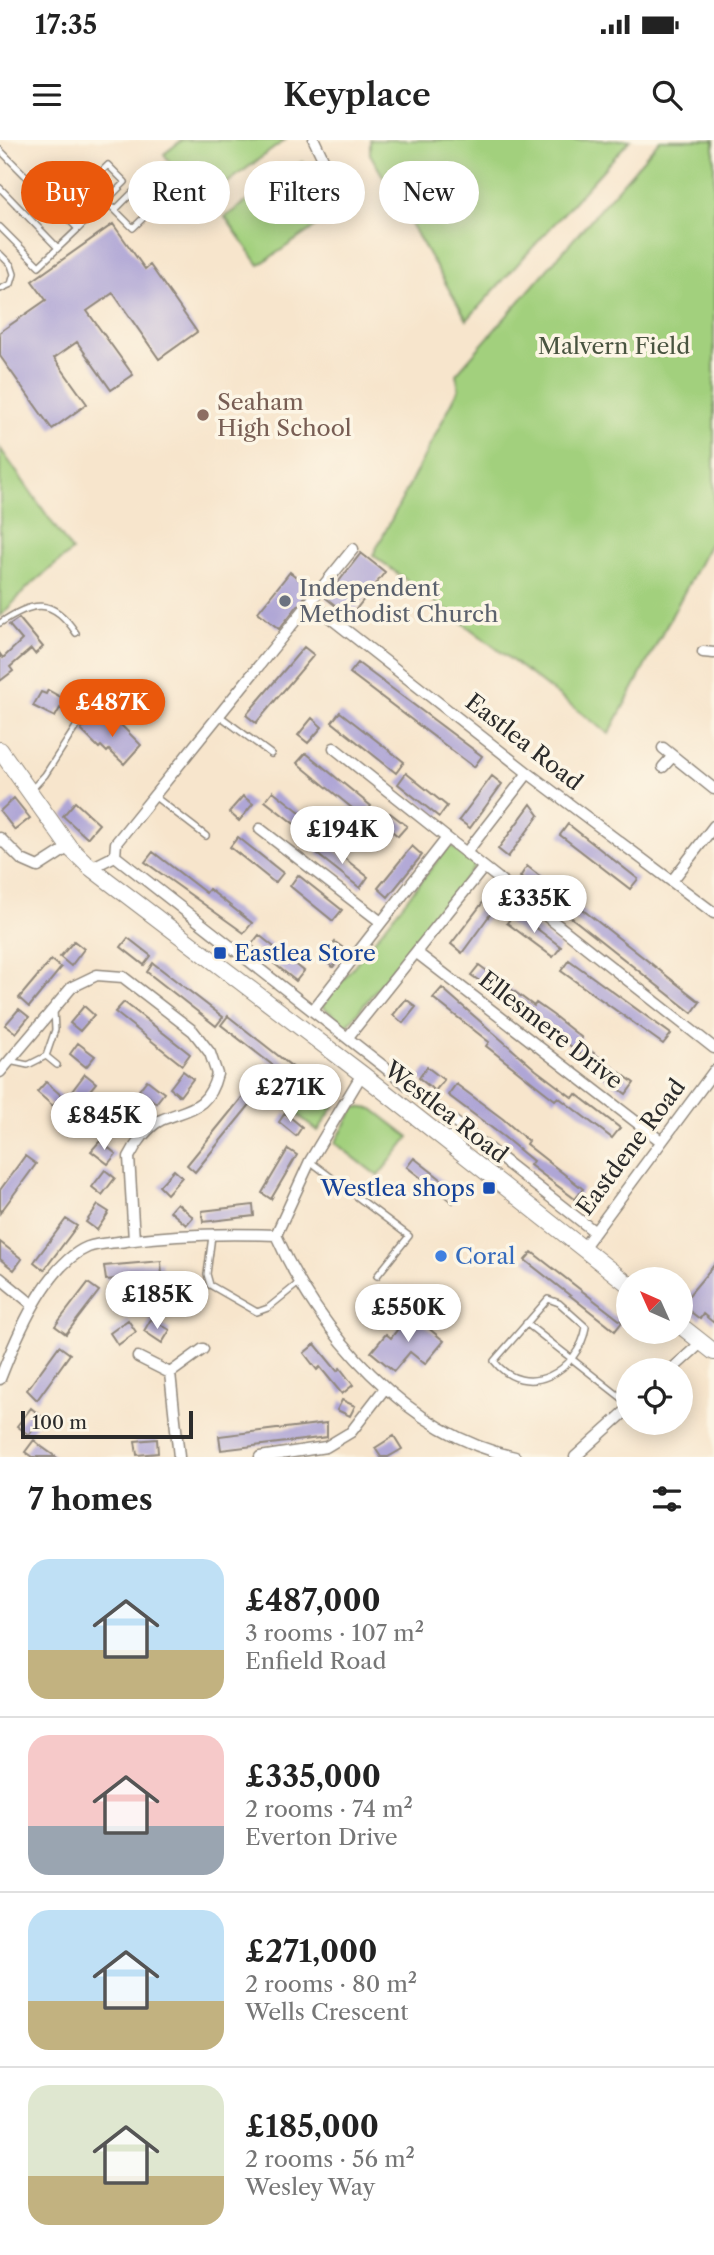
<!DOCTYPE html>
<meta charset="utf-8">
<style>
:root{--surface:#fff;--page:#f2f2f2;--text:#222;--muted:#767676;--line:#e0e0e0;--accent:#ea580c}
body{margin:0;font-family:"Libre Caslon Text",serif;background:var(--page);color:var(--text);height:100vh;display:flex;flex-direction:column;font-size:26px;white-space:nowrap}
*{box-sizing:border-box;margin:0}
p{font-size:23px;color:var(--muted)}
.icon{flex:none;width:38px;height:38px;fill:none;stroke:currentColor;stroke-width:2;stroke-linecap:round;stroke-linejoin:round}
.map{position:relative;height:1317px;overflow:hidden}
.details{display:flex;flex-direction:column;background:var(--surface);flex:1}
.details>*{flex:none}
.top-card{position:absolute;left:21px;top:21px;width:672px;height:63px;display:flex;gap:14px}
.needle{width:46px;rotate:315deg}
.tools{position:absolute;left:616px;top:1127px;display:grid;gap:14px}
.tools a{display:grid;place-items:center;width:77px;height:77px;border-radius:50%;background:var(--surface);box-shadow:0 4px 18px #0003;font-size:35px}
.scale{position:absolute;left:21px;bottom:18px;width:172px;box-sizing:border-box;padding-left:7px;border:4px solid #2b2b2b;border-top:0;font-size:19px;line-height:24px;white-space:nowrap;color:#2b2b2b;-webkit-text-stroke:5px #fcf5e5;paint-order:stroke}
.price{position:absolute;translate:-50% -60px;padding:0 16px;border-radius:24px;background:#fff;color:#222;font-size:23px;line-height:46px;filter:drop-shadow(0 2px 4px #0008)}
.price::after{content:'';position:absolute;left:50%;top:42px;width:21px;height:16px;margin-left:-10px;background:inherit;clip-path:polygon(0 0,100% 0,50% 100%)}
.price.active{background:var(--accent);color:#fff}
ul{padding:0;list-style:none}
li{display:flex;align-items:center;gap:21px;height:175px;padding:0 28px}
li+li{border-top:2px solid var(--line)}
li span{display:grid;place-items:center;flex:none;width:196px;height:140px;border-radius:21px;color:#555}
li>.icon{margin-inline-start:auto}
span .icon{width:84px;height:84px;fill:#fffc;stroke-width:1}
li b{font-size:30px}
h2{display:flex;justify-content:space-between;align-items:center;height:84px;padding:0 28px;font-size:30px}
.tag{padding:0 24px;border-radius:32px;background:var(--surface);box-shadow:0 4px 18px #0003;font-size:24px;line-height:63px}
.tag.active{background:var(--accent);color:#fff}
.status{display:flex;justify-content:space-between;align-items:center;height:49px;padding:0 35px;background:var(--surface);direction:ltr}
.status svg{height:19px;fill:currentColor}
header{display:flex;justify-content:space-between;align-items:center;height:91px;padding:0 28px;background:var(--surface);font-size:32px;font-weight:600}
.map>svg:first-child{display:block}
.green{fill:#a2d07d;stroke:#667e54;stroke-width:2}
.building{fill:#afa6d6}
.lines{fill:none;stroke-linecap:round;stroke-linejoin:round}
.service-casing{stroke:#91887c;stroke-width:8}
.minor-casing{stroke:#91887c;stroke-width:13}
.secondary-casing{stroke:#91887c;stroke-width:18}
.service{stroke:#fff;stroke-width:5}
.minor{stroke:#fff;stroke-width:10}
.secondary{stroke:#fff;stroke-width:16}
.education-dot{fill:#8d6e63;stroke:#fcf5e5;stroke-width:2.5}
.worship-dot{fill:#6b7280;stroke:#fcf5e5;stroke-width:2.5}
.transit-dot{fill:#1a4fb4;stroke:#fcf5e5;stroke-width:2.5}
.shop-dot{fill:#3f7fe0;stroke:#fcf5e5;stroke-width:2.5}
.labels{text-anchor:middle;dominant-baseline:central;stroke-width:7;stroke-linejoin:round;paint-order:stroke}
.park-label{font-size:23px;fill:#495440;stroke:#fcf5e5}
.education-label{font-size:23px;fill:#785e54;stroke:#fcf5e5;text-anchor:start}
.worship-label{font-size:23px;fill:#5b616d;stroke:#fcf5e5;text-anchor:start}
.street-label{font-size:23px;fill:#2b2b2b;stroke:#fcf5e5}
.transit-label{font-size:23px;fill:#164399;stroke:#fcf5e5;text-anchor:start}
.shop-label{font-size:23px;fill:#366cbe;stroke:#fcf5e5;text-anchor:start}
</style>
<div class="status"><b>17:35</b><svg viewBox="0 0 49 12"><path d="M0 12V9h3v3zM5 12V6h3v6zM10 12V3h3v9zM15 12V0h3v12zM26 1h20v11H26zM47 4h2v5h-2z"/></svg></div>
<header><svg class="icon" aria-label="menu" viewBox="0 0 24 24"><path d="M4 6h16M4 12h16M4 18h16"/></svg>Keyplace<svg class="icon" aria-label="search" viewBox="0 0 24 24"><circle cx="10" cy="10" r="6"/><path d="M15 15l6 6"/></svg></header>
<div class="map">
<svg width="714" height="1317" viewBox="0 0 714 1317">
<rect width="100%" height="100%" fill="#fcf5e5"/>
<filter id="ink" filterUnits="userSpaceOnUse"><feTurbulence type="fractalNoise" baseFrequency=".0143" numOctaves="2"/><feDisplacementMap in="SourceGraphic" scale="14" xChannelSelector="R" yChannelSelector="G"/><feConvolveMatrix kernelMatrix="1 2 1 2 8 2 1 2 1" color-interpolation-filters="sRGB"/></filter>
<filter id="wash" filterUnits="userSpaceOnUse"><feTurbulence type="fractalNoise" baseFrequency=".00686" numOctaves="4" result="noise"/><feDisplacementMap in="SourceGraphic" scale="28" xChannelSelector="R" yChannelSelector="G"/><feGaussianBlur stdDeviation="1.57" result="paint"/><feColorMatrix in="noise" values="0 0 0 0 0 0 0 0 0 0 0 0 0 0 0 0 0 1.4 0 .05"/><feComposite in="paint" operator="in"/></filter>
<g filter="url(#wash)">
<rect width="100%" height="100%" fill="#f7e5cc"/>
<path class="green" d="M182 0H285L200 63 164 14Z
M370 0H630L467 180 370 14Z
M660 0H714V396L609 594 373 415 459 249 456 234Z
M302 22 337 72 259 125 225 77Z
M0 308 72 411 28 447 0 477Z
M450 705 476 725 347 886 322 866Z
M320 928 334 940 339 958 318 991 288 967Z
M355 967 373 969 409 997 378 1036 335 1003Z"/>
<g id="blocks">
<path class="building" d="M113 84 145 129 150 125 197 192 159 219 113 153 87 171 133 235 111 250 77 202 54 218 87 264 52 289 0 216V192L46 160 32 141Z
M361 413 385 432 350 477 326 458Z
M290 432 311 449 279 489 258 472Z
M19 478 43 507 35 514 31 509 10 527 13 531 0 541V514L3 518 22 500 9 485Z
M304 507 314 515 256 583 246 575Z
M358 523 482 616 474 627 350 533Z
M48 550 64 559 67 554 77 560 69 573 60 568 55 577 33 566 41 552 46 554Z
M340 572 404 622 396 633 332 582Z
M95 576 111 591 118 582 141 605 124 624 109 610 107 612 101 606 99 608 81 590Z
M312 578 322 587 308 603 298 595Z
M306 613 371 666 363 677 297 623Z
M406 633 447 666 439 677 398 644Z
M492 636 502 644 470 688 459 680Z
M273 651 319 687 311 697 265 661Z
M243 656 253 664 239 681 229 672Z
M14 658 30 678 15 690 0 671Z
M75 662 99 684 87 698 63 676Z
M531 664 539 675 508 717 498 709Z
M390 673 407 686 398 696 382 683Z
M568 684 638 739 630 749 560 695Z
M238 697 283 733 275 743 230 707Z
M325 703 368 737 360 748 317 714Z
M412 706 422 715 388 757 378 748Z
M153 712 206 753 209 749 252 783 244 793 145 722Z
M527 726 700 862 692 873 520 737Z
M298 735 342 770 333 781 290 746Z
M484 761 494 769 462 813 451 804Z
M515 772 561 807 553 817 507 783Z
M259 795 304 831 296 841 251 805Z
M128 798 151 816 144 825 121 807Z
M74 801 84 809 71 826 60 817Z
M335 802 346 810 333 827 322 819Z
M51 820 61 828 29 867 19 858Z
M569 820 671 894 663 904 561 831Z
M153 823 223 877 216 886 147 832Z
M479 825 534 866 536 863 553 875 582 898 579 902 634 943 626 954 581 920 583 916 557 895 471 835Z
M442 848 536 930 573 958 576 954 620 988 612 998 558 957 555 960 486 906 489 902 433 858Z
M406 859 416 867 403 883 393 875Z
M124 862 190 914 182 925 115 872Z
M84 866 94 875 80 891 70 883Z
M19 869 29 877 16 893 5 885Z
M228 876 295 929 288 937 221 885Z
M78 903 95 916 86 927 70 914Z
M427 927 444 940 435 951 419 938Z
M183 931 193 939 180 956 170 948Z
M85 934 96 943 82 960 72 951Z
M147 940 164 953 156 963 139 950Z
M46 942 62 956 53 966 37 952Z
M456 944 503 979 528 1001 526 1004 583 1049 575 1059 530 1025 533 1021 504 997 448 955Z
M244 955 252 962 195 1032 187 1025Z
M285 973 302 987 296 996 279 982Z
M100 1001 116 1014 108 1024 91 1011Z
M288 1009 297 1015 271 1059 262 1053Z
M25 1016 36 1024 0 1073V1050Z
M414 1018 460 1054 453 1063 407 1027Z
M105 1030 115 1038 102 1055 92 1047Z
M174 1030 182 1037 167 1054 159 1046Z
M177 1063 193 1077 186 1085 170 1071Z
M98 1065 109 1072 97 1090 86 1082Z
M253 1065 254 1076 203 1082 202 1071Z
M66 1079 77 1086 44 1130 34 1122Z
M0 1102 22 1119 14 1130 0 1119Z
M532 1112 622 1182 615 1191 525 1120Z
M161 1121 162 1135 106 1140 104 1126Z
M714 1125V1183L703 1174 700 1179 683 1166 686 1163 684 1161Z
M88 1143 99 1151 66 1194 55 1186Z
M410 1173 444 1201 425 1224 410 1212 394 1231 371 1212 386 1194 391 1198Z
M151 1179 170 1190 162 1203 144 1191Z
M128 1180 136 1192 118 1205 110 1193Z
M315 1204 337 1231 340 1228 353 1245 342 1254 320 1227 317 1230 304 1213Z
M59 1206 70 1214 37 1260 27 1250Z
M342 1260 355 1266 350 1276 337 1270Z
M31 1268 42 1277 29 1295 17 1286Z
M327 1283V1297L221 1310 219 1296Z
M394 1296 402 1309 388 1317H381L375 1308Z
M157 1299 158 1313 137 1315 135 1301Z
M34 1300 42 1307 56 1317H32L25 1312Z"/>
</g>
</g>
<g filter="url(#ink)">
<use href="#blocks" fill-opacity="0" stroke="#91887c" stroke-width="2"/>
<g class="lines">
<g class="service-casing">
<path id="service" d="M0 10 78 89 58 108
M0 48 58 108 39 126 0 87
M106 61 133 88 169 53 150 35 115 70
M61 71 108 25 125 42 78 89
M0 114 11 125 14 134 11 144 0 149
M0 483C32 462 52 456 76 493
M220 576 271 614
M31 650 45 635 81 579
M154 656 206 696
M46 916 57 925
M9 921 28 925 46 916 55 890 54 870
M311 1022 409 1096 377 1136
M212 1096 207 1134 210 1145 257 1172 268 1168 300 1142
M548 1159 559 1163 586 1187C579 1231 526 1262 494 1221Z
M526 1183 628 1263"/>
</g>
<g class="minor-casing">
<path id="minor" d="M314 0 343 61
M310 462 528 633 714 773
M703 512 714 513
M334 608 447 698
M663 608 714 649
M663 627 673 616
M260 689 381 782
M0 698 22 720 38 727 69 707
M466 713 528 633
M115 716 595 1092
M115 716 116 703 353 409
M484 727 714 908
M91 728 115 716
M672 741 714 686
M417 813 661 1001
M313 870 447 698 484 727 348 897
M0 932 72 847 97 835 123 837 193 891 210 913 217 934C208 970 190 968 161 980 148 986 135 1005 129 1017L134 1100
M362 934 310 1021 276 1095C318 1192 407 1294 515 1317
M583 1108 714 931
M0 1138 33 1165
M138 1217 170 1233 203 1209
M671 1230 702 1202
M170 1233 179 1317
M0 1239C15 1200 46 1124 88 1107 99 1103 114 1103 125 1101 176 1094 225 1093 276 1095
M260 1317 326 1307 351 1292 385 1248
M575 1317 628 1269"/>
</g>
<g class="secondary-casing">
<path id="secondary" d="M0 610 69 707 91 728 362 934 628 1144
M681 1186 714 1212"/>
</g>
<use href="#service" class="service"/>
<use href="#minor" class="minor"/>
<use href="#secondary" class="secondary"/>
</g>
</g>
<circle class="education-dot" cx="203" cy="275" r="7"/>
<circle class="worship-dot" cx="285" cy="461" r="7"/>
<g class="transit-dot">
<rect x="213" y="806" width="14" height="14" rx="3.5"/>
<rect x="482" y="1041" width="14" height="14" rx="3.5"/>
</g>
<circle class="shop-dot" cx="441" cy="1116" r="7"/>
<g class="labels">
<g class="park-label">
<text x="614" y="206">Malvern Field</text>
</g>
<g class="education-label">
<text x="217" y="262">Seaham<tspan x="217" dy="26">High School</tspan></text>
</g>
<g class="worship-label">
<text x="299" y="448">Independent<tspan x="299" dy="26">Methodist Church</tspan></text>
</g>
<g class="street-label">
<text transform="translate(524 602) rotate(38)">Eastlea Road</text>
<text transform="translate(551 890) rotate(38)">Ellesmere Drive</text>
<text transform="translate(446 972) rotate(38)">Westlea Road</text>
<text transform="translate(631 1007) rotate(-53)">Eastdene Road</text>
</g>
<g class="transit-label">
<text x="234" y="813">Eastlea Store</text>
<text x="475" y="1048" text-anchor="end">Westlea shops</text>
</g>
<g class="shop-label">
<text x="455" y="1116">Coral</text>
</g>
</g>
</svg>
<div class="tools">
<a><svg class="needle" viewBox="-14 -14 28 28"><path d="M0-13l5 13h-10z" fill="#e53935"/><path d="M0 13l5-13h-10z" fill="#767676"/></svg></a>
<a><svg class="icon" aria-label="locate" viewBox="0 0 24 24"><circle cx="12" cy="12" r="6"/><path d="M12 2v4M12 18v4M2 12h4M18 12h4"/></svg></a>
</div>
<div class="scale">100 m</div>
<b class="price active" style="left:112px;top:599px">£487K</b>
<b class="price" style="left:342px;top:726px">£194K</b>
<b class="price" style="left:534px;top:795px">£335K</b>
<b class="price" style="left:290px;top:984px">£271K</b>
<b class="price" style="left:104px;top:1012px">£845K</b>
<b class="price" style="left:157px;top:1191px">£185K</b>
<b class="price" style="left:408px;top:1204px">£550K</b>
<div class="top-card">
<a class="tag active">Buy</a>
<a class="tag">Rent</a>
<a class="tag">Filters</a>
<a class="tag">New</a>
</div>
</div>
<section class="details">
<h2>7 homes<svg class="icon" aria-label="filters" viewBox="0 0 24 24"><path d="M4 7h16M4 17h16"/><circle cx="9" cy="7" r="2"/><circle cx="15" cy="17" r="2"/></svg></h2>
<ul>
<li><span style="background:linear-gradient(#bfe0f5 65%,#c2b280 0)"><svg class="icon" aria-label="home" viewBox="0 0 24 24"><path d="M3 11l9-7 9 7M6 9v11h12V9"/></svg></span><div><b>£487,000</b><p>3 rooms · 107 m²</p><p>Enfield Road</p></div></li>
<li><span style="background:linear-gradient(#f6c9c9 65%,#9aa5b1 0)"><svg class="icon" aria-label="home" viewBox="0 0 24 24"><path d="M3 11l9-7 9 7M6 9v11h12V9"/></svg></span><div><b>£335,000</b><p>2 rooms · 74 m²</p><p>Everton Drive</p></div></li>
<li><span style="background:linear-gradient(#bfe0f5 65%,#c2b280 0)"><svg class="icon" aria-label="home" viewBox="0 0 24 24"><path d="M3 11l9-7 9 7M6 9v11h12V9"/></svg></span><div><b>£271,000</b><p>2 rooms · 80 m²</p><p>Wells Crescent</p></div></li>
<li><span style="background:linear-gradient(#dfe7d0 65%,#c2b280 0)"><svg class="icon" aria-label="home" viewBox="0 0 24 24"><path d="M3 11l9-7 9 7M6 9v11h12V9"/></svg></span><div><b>£185,000</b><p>2 rooms · 56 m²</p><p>Wesley Way</p></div></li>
</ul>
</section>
